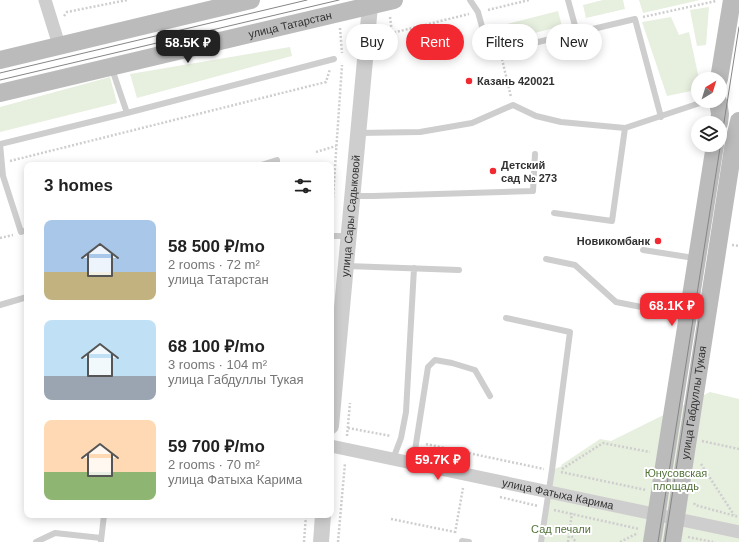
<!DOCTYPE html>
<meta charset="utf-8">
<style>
:root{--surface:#fff;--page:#f2f2f2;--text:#222;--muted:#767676;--accent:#f32931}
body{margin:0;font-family:Helvetica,sans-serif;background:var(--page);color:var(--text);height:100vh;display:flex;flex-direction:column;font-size:15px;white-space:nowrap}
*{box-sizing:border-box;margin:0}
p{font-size:13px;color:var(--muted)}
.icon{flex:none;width:22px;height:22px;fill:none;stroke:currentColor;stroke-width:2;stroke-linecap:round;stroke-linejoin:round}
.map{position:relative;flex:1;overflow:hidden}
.sheet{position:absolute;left:24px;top:162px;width:310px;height:356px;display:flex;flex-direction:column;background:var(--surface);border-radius:8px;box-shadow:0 2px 10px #0003}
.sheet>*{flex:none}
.top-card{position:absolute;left:346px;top:24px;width:333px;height:36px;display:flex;gap:8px}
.needle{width:26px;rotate:38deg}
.buttons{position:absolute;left:691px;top:72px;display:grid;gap:8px}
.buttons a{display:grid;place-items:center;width:36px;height:36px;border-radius:50%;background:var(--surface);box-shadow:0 2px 10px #0003;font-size:20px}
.price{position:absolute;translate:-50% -34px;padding:0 9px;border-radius:8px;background:var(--accent);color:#fff;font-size:13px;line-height:26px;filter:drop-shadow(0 1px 2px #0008)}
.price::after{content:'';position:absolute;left:50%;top:24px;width:12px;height:9px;margin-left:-6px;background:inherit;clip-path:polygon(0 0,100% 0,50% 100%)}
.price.current{background:#222;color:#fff}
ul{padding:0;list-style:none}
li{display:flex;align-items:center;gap:12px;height:100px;padding:0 20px}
li span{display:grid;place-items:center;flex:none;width:112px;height:80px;border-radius:8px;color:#555}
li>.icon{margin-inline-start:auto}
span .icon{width:48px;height:48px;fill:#fffc;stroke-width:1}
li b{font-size:17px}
h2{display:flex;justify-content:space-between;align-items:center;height:48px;padding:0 20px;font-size:17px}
.tag{padding:0 14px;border-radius:18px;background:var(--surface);box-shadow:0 2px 10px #0003;font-size:14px;line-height:36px}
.tag.current{background:var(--accent);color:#fff}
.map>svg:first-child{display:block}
.green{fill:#e7efdf}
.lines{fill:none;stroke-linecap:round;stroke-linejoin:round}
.path{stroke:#cecece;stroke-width:2.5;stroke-dasharray:2 2;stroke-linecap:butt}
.service{stroke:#cecece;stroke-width:6}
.minor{stroke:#cecece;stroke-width:13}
.tertiary{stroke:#cecece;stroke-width:16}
.secondary{stroke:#bbb;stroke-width:18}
.tram{stroke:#868686;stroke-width:1}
.poi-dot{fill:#f32931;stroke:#fff;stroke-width:1.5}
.labels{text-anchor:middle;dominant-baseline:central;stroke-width:4;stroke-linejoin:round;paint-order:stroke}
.street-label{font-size:11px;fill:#313131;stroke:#fff}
.poi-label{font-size:11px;font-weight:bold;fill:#313131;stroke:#fff;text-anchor:start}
.park-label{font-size:11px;fill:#52723a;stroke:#fff}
</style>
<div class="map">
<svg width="739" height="542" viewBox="0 0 739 542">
<rect width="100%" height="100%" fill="#fff"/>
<path class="green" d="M603 0H623L625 9 586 18 583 5Z
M639 0H700L643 13Z
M709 7 706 45 697 46 690 10Z
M558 11 562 26 511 39 507 24Z
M671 17 679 35 689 32 699 79 698 87 696 90 667 96 642 22Z
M290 47 292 56 137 98 130 74Z
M110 77 117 103 0 132V107Z
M710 392 739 399V542H541L552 470 562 466 561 465 600 439 611 441Z"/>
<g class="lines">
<path class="path" d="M488 10 529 0
M64 16 67 12 127 0
M390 17 392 33
M643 17 716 1
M340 28 342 53
M381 52 392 33 469 14
M502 59 511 97
M316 152 336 146
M10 161 326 82 330 69
M331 226 342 65
M0 238 13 235
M732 245 739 246
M348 428 391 436
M347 436 350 403
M702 441 739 449
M426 444 544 469
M701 464 734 515
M562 469 603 443 650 452
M561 472 646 490
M500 497 538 506
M694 503 695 505 739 517
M554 510 639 529
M391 519 455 532
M455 533 463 488
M569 533 576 542
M688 537 713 542
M304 542 306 515
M338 542 345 463
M568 542 572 513
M620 542 638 533"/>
<path class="service" d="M470 0 478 12 484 34 500 51 635 19 661 117
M568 0 577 33
M112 69 127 113
M358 133 420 132 472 123 513 105 536 116 561 122 625 128 706 101
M261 165 277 160V165
M353 196H373L533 191 535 154
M554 213 612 221 625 128
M27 230 21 232 3 176 0 144 127 113 334 59
M331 236H347
M643 250 694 258
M546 259 575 265 616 302 687 316
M347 266 459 270
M0 305 27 297
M331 314 341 315
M506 318 570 332 552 470 541 542
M393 459 401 438 406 412 414 268
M413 463 428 367 435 360 452 363 475 370 490 396
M101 541 104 515
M462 541 469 542
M36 542 55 533 101 538"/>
<g class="minor">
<path d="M45 0 59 45"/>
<path id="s1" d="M331 446 739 532"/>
</g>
<g class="tertiary">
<path id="s2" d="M331 426 370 6"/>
<path d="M321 542 323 515"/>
</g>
<g class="secondary">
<path d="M0 60 251 0"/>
<path d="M719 79 732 0"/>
<path id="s3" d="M0 93 394 0"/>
<path d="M718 101 720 114 719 123"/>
<path d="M652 542 715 145"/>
<path id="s4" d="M672 542 734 142 739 121"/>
</g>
<path class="tram" d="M0 73 307 0
M0 80 339 0
M658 542 739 27
M665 542 699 321"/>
</g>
<g class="poi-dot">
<circle cx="469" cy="81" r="4"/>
<circle cx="493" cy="171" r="4"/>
<circle cx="658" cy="241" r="4"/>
</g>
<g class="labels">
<g class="street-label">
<text stroke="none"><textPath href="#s3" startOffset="298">улица Татарстан</textPath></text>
<text stroke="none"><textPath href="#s2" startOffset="211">улица Сары Садыковой</textPath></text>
<text stroke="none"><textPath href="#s4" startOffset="141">улица Габдуллы Тукая</textPath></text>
<text stroke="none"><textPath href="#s1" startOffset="232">улица Фатыха Карима</textPath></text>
</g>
<g class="poi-label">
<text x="477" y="81">Казань 420021</text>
<text x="501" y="165">Детский<tspan x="501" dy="13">сад № 273</tspan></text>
<text x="650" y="241" text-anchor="end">Новикомбанк</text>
</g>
<g class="park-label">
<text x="676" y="473">Юнусовская<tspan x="676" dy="13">площадь</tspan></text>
<text x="561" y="529">Сад печали</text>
</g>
</g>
</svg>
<div class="buttons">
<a><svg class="needle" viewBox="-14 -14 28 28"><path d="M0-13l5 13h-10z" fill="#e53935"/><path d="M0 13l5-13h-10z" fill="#767676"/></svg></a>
<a><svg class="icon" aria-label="layers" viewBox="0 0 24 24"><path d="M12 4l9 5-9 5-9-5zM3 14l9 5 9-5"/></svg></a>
</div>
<b class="price current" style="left:188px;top:64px">58.5K ₽</b>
<b class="price" style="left:672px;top:327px">68.1K ₽</b>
<b class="price" style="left:438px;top:481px">59.7K ₽</b>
<div class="top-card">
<a class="tag">Buy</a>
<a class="tag current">Rent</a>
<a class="tag">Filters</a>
<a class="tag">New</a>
</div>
<section class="sheet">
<h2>3 homes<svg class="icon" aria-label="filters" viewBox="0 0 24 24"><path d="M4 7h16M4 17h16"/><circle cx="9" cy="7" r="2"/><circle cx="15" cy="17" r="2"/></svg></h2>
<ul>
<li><span style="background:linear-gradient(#a9c7e8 65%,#c2b280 0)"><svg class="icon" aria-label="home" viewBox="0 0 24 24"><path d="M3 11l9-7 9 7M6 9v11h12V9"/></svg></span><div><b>58 500 ₽/mo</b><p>2 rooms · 72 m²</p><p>улица Татарстан</p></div></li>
<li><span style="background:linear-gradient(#bfe0f5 70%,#9aa5b1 0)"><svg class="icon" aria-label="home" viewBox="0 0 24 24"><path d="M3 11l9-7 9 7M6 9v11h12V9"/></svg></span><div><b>68 100 ₽/mo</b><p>3 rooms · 104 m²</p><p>улица Габдуллы Тукая</p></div></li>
<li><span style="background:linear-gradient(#ffd9b3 65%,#8fb573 0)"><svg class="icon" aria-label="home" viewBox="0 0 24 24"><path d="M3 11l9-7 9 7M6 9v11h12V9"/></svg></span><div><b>59 700 ₽/mo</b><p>2 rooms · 70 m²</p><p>улица Фатыха Карима</p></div></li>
</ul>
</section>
</div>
